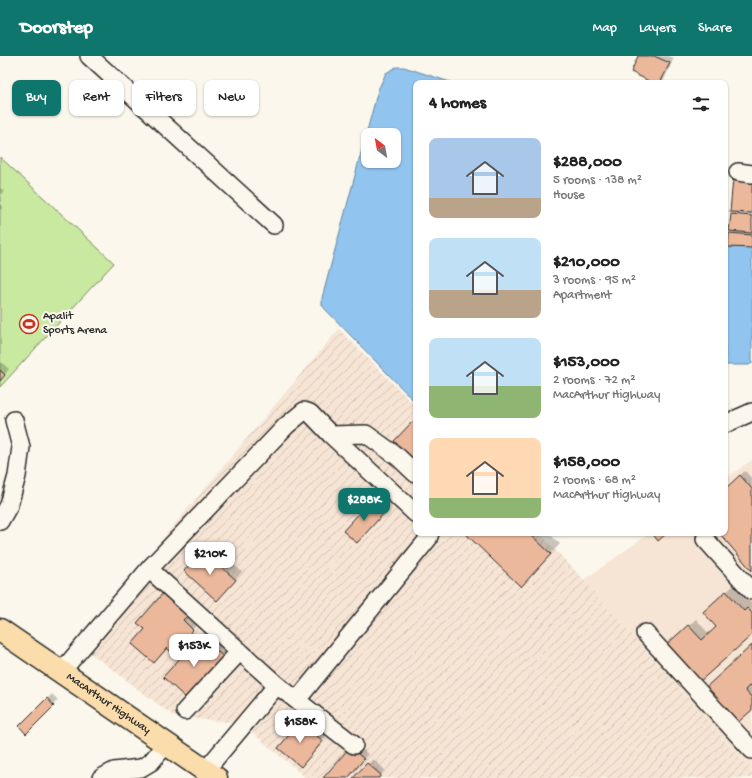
<!DOCTYPE html>
<meta charset="utf-8">
<style>
:root{--surface:#fff;--page:#f2f2f2;--text:#222;--muted:#767676;--accent:#0f766e}
body{margin:0;font-family:"Gochi Hand",sans-serif;background:var(--page);color:var(--text);height:100vh;display:flex;flex-direction:column;font-size:15px;white-space:nowrap}
*{box-sizing:border-box;margin:0}
p{font-size:13px;color:var(--muted)}
.icon{flex:none;width:22px;height:22px;fill:none;stroke:currentColor;stroke-width:2;stroke-linecap:round;stroke-linejoin:round}
.map{position:relative;flex:1;overflow:hidden}
.details{position:absolute;left:413px;top:24px;width:315px;height:456px;display:flex;flex-direction:column;background:var(--surface);border-radius:8px;box-shadow:0 1px 3px #0004}
.details>*{flex:none}
.guide{position:absolute;left:12px;top:24px;width:341px;height:36px;display:flex;gap:8px}
.needle{width:26px;rotate:328deg}
.tools{position:absolute;left:361px;top:72px;display:grid;gap:8px}
.tools a{display:grid;place-items:center;width:40px;height:40px;border-radius:8px;background:var(--surface);box-shadow:0 1px 3px #0004;font-size:20px}
.price{position:absolute;translate:-50% -34px;padding:0 9px;border-radius:8px;background:#fff;color:#222;font-size:13px;line-height:26px;filter:drop-shadow(0 1px 2px #0008)}
.price::after{content:'';position:absolute;left:50%;top:24px;width:12px;height:9px;margin-left:-6px;background:inherit;clip-path:polygon(0 0,100% 0,50% 100%)}
.price.active{background:var(--accent);color:#fff}
ul{padding:0;list-style:none}
li{display:flex;align-items:center;gap:12px;height:100px;padding:0 16px}
li span{display:grid;place-items:center;flex:none;width:112px;height:80px;border-radius:8px;color:#555}
li>.icon{margin-inline-start:auto}
span .icon{width:48px;height:48px;fill:#fffc;stroke-width:1}
li b{font-size:17px}
h2{display:flex;justify-content:space-between;align-items:center;height:48px;padding:0 16px;font-size:17px}
.pill{padding:0 14px;border-radius:8px;background:var(--surface);box-shadow:0 1px 3px #0004;font-size:14px;line-height:36px}
.pill.active{background:var(--accent);color:#fff}
header{display:flex;align-items:center;gap:24px;box-sizing:border-box;height:56px;padding:0 20px;background:var(--accent);color:#fff}
header strong{font-size:19px}
nav{display:flex;gap:22px;margin-inline-start:auto;font-size:14px}
.map>svg:first-child{display:block}
.built{fill:#f6e4d4}
.industrial{fill:url(#industrial-furrows)}
.park{fill:#c9e8a0;stroke:#7a8a66}
.water{fill:#91c4ee;stroke:#6887a0;fill-rule:evenodd}
.shadow{fill:#0003}
.building{fill:#ebb89c;stroke:#2b2b2b}
.lines{fill:none;stroke-linecap:round;stroke-linejoin:round}
.minor-casing{stroke:#2b2b2b;stroke-width:20}
.highway-casing{stroke:#2b2b2b;stroke-width:25}
.minor{stroke:#fbf7ec;stroke-width:17}
.highway{stroke:#fbddab;stroke-width:22}
.labels{text-anchor:middle;dominant-baseline:central;stroke-width:4;stroke-linejoin:round;paint-order:stroke}
.poi-label{font-size:12px;fill:#2b2b2b;stroke:#fbf7ec;text-anchor:start}
.street-label{font-size:12px;fill:#2b2b2b;stroke:#fbf7ec}
</style>
<header>
<strong>Doorstep</strong>
<nav><a>Map</a><a>Layers</a><a>Share</a></nav>
</header>
<div class="map">
<svg width="752" height="722" viewBox="0 0 752 722">
<defs>
<pattern id="industrial-furrows" width="10" height="10" patternUnits="userSpaceOnUse"><rect width="10" height="10" fill="#f6e4d4"/><path d="M-1 1l2-2M0 10L10 0M9 11l2-2" fill="none" stroke="#d3c4b6"/></pattern>
</defs>
<rect width="100%" height="100%" fill="#fbf7ec"/>
<filter id="ink" filterUnits="userSpaceOnUse"><feTurbulence type="fractalNoise" baseFrequency=".025" numOctaves="2"/><feDisplacementMap in="SourceGraphic" scale="8" xChannelSelector="R" yChannelSelector="G"/><feConvolveMatrix kernelMatrix="1 2 1 2 8 2 1 2 1" color-interpolation-filters="sRGB"/></filter>
<g filter="url(#ink)">
<path class="built" d="M752 404V715L584 524 650 477H725V423Z"/>
<path class="industrial" d="M339 273 416 351V477H539L584 524 752 715V722H304V720L241 667 175 661 76 586Z"/>
<path class="park" d="M0 101 114 207 0 331Z"/>
<path class="water" d="M396 11H404L453 27H416V347L325 253 322 249V242L378 34 386 17ZM368 79H394V105H368Z
M725 187 751 188 752 189V307L749 309H725Z"/>
<path class="shadow" d="M640 0H668L674 2 664 24 660 27H656Z
M752 119V191L730 177 733 175 732 159 735 155Z
M0 132 4 135 0 140Z
M0 149 3 151 0 154Z
M0 305 9 313 0 325Z
M745 415 752 423V513L720 477H725V433Z
M376 440 389 451 362 481 371 444Z
M466 477H549L560 488 530 519Z
M210 488 242 516 224 536 203 495Z
M173 528 199 566 179 588 168 592 154 606 146 573Z
M734 529 752 548V577L698 626 674 583 696 563 709 578 717 571 712 549Z
M208 573 233 595 196 636 164 621Z
M752 590V652L736 667Z
M52 638 58 644 26 676 20 670Z
M308 659 329 677 301 710V667Z
M355 687 368 698 348 722H324Z
M373 703 385 714 378 722H355Z
M130 714 149 722H122Z"/>
<path class="building" d="M638 0H654L670 7 660 27H653L631 16Z
M733 122 752 124V157L730 156Z
M731 158 752 160V177L729 175Z
M729 177 752 179V192L728 191Z
M0 314 5 319 0 325Z
M413 365 416 367V405L394 385Z
M740 419 752 433V515L719 477H725V433Z
M371 444 385 456 357 487 343 475Z
M465 477H529L551 498 521 531Z
M652 477H667L658 485Z
M202 494 236 524 217 545 184 515Z
M165 535 190 557 183 564 193 574 172 597 167 592 154 607 132 588 145 573 137 567Z
M726 535 744 555 747 552 752 557V579L698 627 665 590 688 569 702 584 716 571 703 556Z
M200 580 226 603 189 645 163 621Z
M752 589V627L745 634 752 642V654L736 668 704 633Z
M47 642 54 650 26 678 19 670Z
M300 666 323 685 301 711 278 692Z
M350 691 364 703 348 722H323Z
M367 707 381 719 379 722H353Z"/>
<g class="lines">
<g class="minor-casing">
<path id="minor" d="M89 0 274 169
M738 116 752 118
M725 368 752 356
M331 379 366 378 398 401 416 418
M0 465 9 449 17 420 21 391 14 364
M705 483 752 535
M149 513 277 629 354 689
M645 577 752 694
M61 616 149 513 286 370 304 355 310 357 331 379 416 458
M297 644 428 483 430 477
M185 655 240 595
M205 715 277 629
M101 722 114 715 141 712 151 706 167 687"/>
</g>
<g class="highway-casing">
<g id="highway">
<path id="s1" d="M0 574 216 722"/>
</g>
</g>
<use href="#minor" class="minor"/>
<use href="#highway" class="highway"/>
</g>
</g>
<defs>
<g id="stadium-ring" transform="scale(1)"><circle r="9.5" fill="#fbf7ec" stroke="#c8321e" stroke-width="1.5"/><path d="M0-5a6.5 5 0 1 0 0 10a6.5 5 0 1 0 0-10ZM-3.5-1.8h7v3.6h-7Z" fill="#c8321e"/></g>
</defs>
<g fill-rule="evenodd">
<use href="#stadium-ring" x="29" y="268"/>
</g>
<g class="labels">
<g class="poi-label">
<text x="43" y="261">Apalit<tspan x="43" dy="14">Sports Arena</tspan></text>
</g>
<g class="street-label">
<text stroke="none"><textPath href="#s1" startOffset="131">MacArthur Highway</textPath></text>
</g>
</g>
</svg>
<div class="tools">
<a><svg class="needle" viewBox="-14 -14 28 28"><path d="M0-13l5 13h-10z" fill="#e53935"/><path d="M0 13l5-13h-10z" fill="#767676"/></svg></a>
</div>
<b class="price active" style="left:364px;top:466px">$288K</b>
<b class="price" style="left:210px;top:520px">$210K</b>
<b class="price" style="left:194px;top:612px">$153K</b>
<b class="price" style="left:300px;top:688px">$158K</b>
<div class="guide">
<a class="pill active">Buy</a>
<a class="pill">Rent</a>
<a class="pill">Filters</a>
<a class="pill">New</a>
</div>
<section class="details">
<h2>4 homes<svg class="icon" aria-label="filters" viewBox="0 0 24 24"><path d="M4 7h16M4 17h16"/><circle cx="9" cy="7" r="2"/><circle cx="15" cy="17" r="2"/></svg></h2>
<ul>
<li><span style="background:linear-gradient(#a9c7e8 75%,#b9a48a 0)"><svg class="icon" aria-label="home" viewBox="0 0 24 24"><path d="M3 11l9-7 9 7M6 9v11h12V9"/></svg></span><div><b>$288,000</b><p>5 rooms · 138 m²</p><p>House</p></div></li>
<li><span style="background:linear-gradient(#bfe0f5 65%,#b9a48a 0)"><svg class="icon" aria-label="home" viewBox="0 0 24 24"><path d="M3 11l9-7 9 7M6 9v11h12V9"/></svg></span><div><b>$210,000</b><p>3 rooms · 95 m²</p><p>Apartment</p></div></li>
<li><span style="background:linear-gradient(#bfe0f5 60%,#8fb573 0)"><svg class="icon" aria-label="home" viewBox="0 0 24 24"><path d="M3 11l9-7 9 7M6 9v11h12V9"/></svg></span><div><b>$153,000</b><p>2 rooms · 72 m²</p><p>MacArthur Highway</p></div></li>
<li><span style="background:linear-gradient(#ffd9b3 75%,#8fb573 0)"><svg class="icon" aria-label="home" viewBox="0 0 24 24"><path d="M3 11l9-7 9 7M6 9v11h12V9"/></svg></span><div><b>$158,000</b><p>2 rooms · 68 m²</p><p>MacArthur Highway</p></div></li>
</ul>
</section>
</div>
